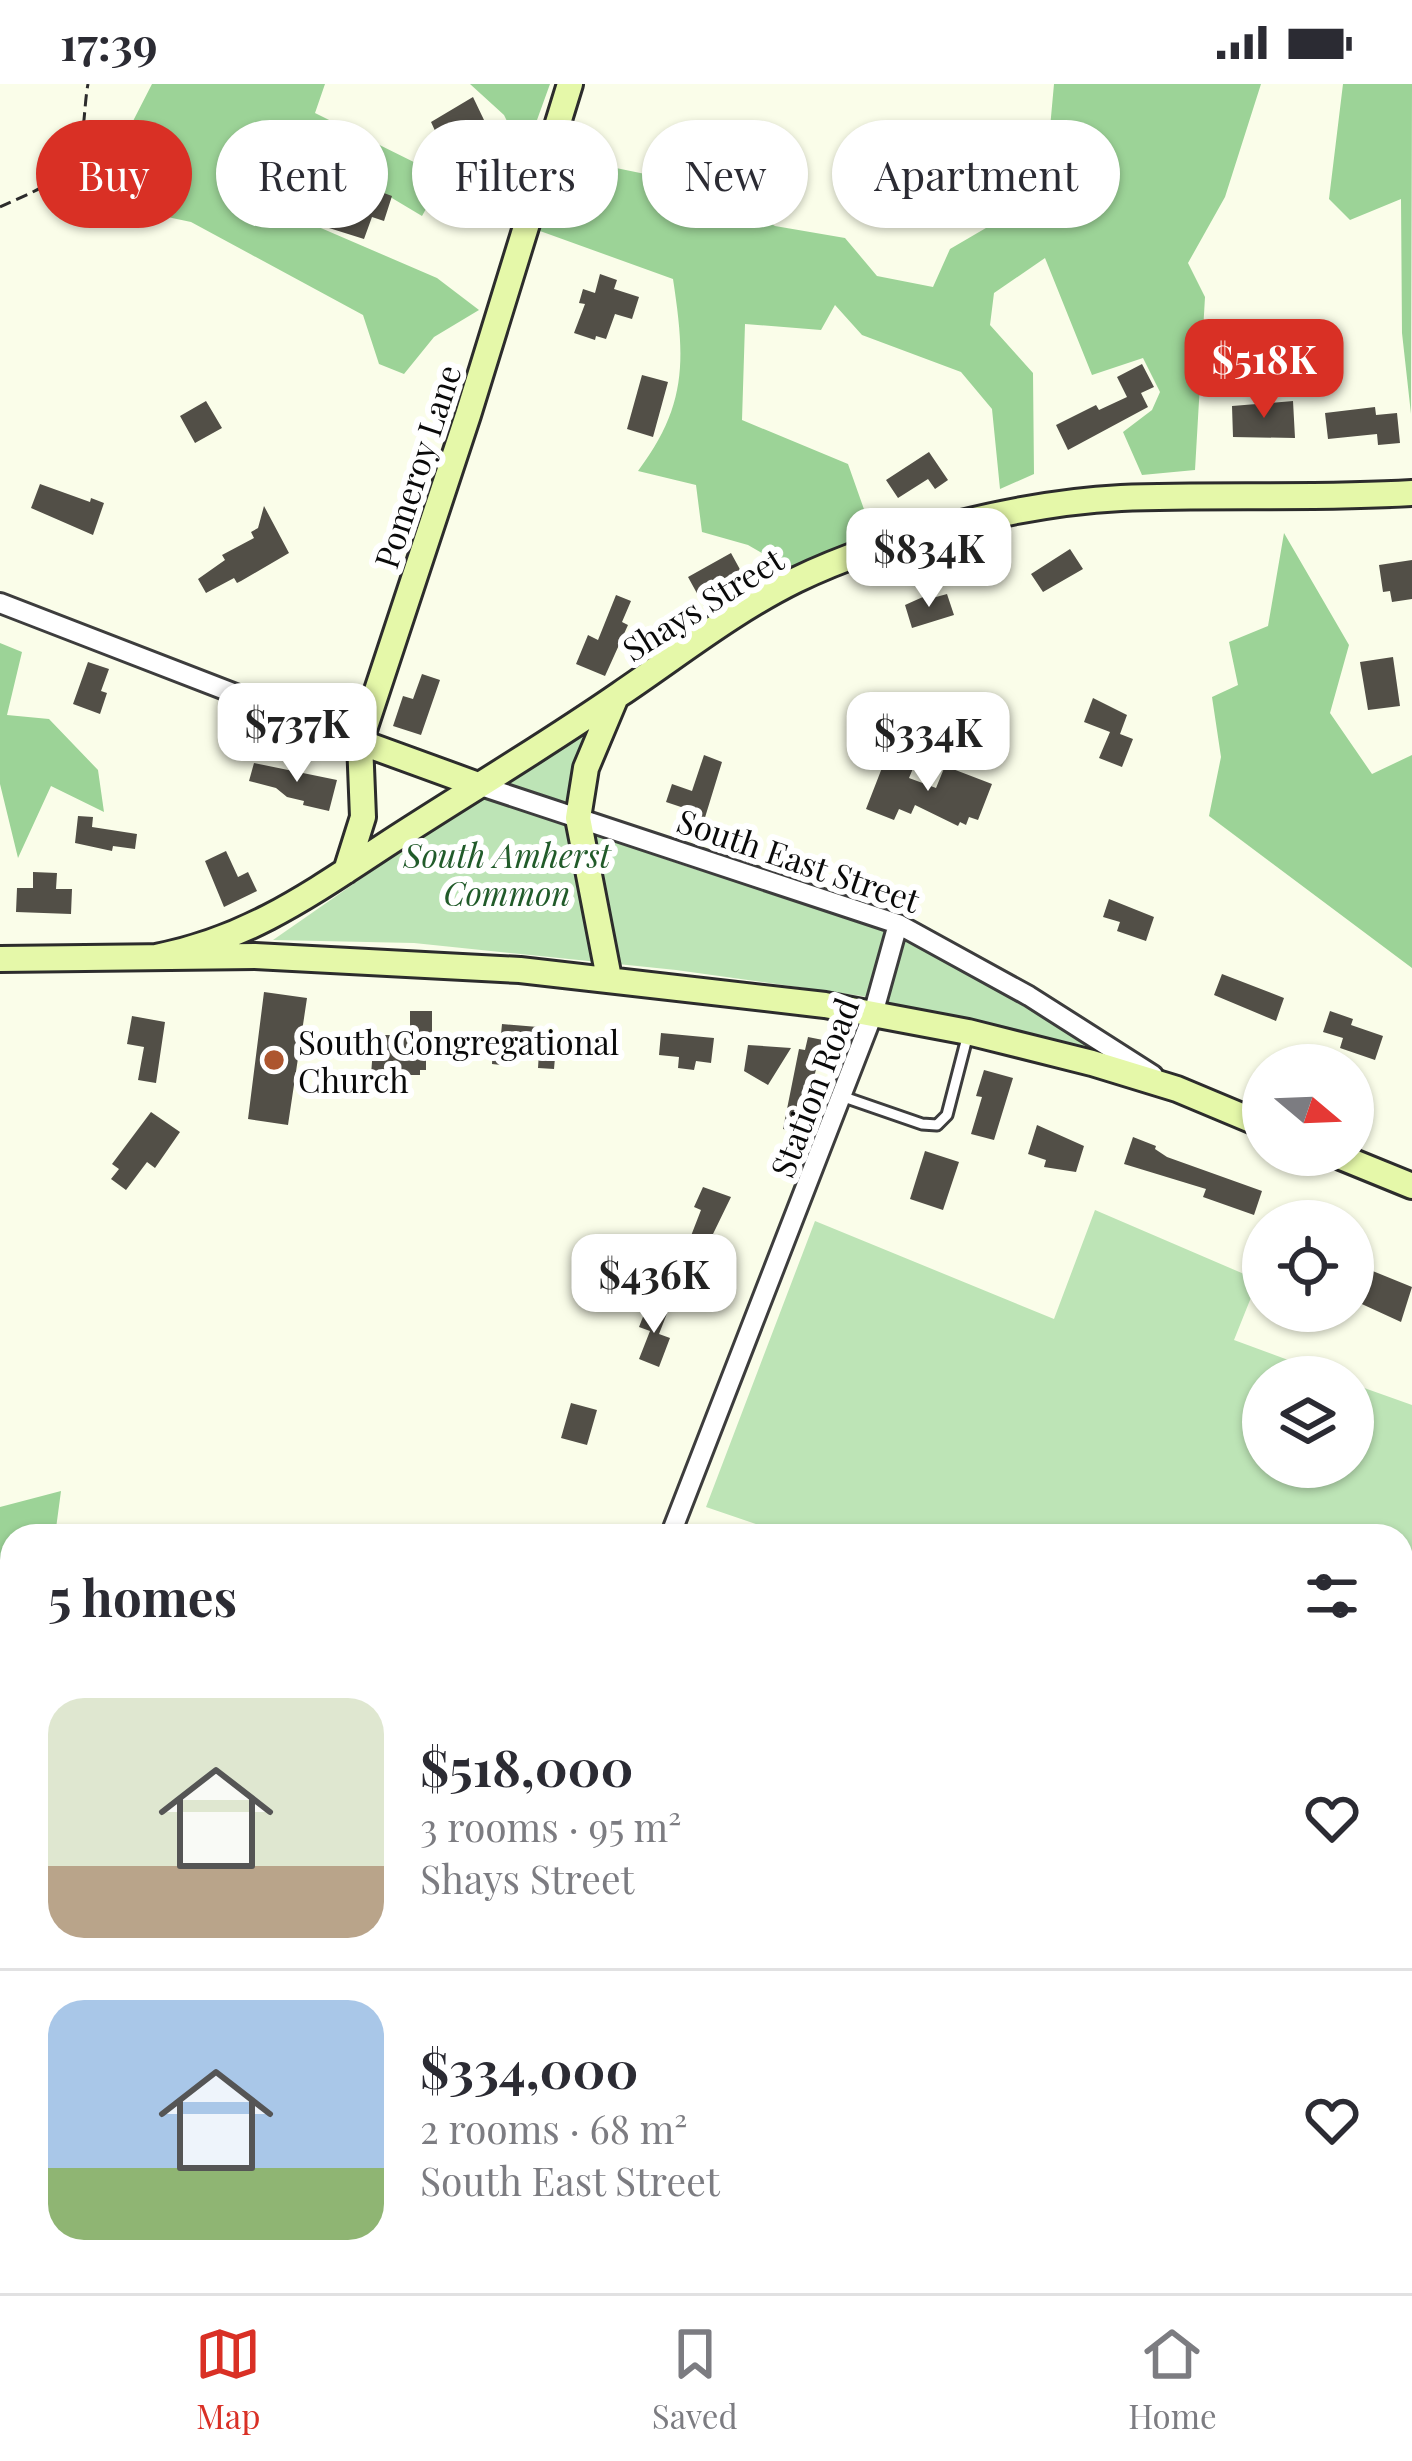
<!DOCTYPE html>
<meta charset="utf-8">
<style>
:root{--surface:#fff;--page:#f7f7f7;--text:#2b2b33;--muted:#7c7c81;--line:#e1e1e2;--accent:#d93025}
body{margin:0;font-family:"Playfair Display",serif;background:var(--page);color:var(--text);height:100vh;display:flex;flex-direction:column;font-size:45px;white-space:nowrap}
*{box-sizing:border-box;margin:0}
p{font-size:39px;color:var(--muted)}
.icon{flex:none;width:66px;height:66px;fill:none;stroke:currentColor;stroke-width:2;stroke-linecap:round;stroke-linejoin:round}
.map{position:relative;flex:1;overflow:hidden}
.drawer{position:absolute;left:0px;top:1440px;width:1413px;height:771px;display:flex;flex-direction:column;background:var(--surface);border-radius:36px 36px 0 0;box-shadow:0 3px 9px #0004}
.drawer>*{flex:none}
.hud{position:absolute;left:36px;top:36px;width:1341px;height:108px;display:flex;gap:24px}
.needle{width:78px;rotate:109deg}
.tools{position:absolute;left:1242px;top:960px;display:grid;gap:24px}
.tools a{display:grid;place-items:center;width:132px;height:132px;border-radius:50%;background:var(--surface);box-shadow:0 3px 9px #0004;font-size:60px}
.price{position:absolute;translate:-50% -102px;padding:0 27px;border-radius:24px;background:#fff;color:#222;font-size:39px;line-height:78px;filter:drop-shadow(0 3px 6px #0008)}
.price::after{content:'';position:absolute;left:50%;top:72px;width:36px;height:27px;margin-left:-18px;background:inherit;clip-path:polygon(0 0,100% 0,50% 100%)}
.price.selected{background:var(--accent);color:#fff}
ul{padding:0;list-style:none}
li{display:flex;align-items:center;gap:36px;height:300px;padding:0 48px}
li+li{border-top:3px solid var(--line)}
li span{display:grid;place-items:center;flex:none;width:336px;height:240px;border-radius:36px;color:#555}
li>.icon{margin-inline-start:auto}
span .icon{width:144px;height:144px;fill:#fffc;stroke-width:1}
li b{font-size:51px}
h2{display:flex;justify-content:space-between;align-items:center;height:144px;padding:0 48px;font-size:51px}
.tag{padding:0 42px;border-radius:54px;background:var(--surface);box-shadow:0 3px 9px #0004;font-size:42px;line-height:108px}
.tag.selected{background:var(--accent);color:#fff}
.status{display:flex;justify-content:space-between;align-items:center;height:84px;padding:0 60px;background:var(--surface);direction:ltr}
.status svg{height:33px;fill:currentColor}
.tabs{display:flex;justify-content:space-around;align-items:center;height:168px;border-top:3px solid var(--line);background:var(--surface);font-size:33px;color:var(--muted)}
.tabs a{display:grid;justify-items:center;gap:6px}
.tabs .selected{color:var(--accent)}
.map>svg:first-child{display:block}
.green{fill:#bde4b6}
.forest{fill:#9cd397}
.building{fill:#524f47}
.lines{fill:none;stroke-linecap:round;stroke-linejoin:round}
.lane-casing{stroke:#3d3d3d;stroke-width:15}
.street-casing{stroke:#3d3d3d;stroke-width:24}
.secondary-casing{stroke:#2c2c2c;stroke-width:30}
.path{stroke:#2c2c2c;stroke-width:3;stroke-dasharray:12 6;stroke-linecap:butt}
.lane{stroke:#fff;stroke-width:9}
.street{stroke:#fff;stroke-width:18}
.secondary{stroke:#e5f8a9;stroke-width:24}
.poi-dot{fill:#ad562f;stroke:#fff;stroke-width:4.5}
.labels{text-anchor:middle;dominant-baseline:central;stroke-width:12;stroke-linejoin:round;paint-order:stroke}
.street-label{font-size:33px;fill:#0a0a0a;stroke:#fff}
.park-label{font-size:33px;font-style:italic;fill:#215b2a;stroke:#fff}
.poi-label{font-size:33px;fill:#0a0a0a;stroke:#fff;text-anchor:start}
</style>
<div class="status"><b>17:39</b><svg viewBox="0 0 49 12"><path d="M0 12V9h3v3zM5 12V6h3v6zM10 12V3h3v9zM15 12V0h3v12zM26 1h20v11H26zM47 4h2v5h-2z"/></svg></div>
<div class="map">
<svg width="1412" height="2209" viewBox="0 0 1412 2209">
<rect width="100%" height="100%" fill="#fafde9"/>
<path class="green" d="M596 640 569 742 691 784 899 846 1096 962 1099 968 862 912 676 886 414 859 273 856 480 712Z
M1095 1126 1258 1196 1234 1256 1334 1293H1263V1383H1353V1300L1412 1321V2054L1401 2084V1452H791L706 1423 815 1137 1054 1235Z
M404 2199H1358L1354 2209H401Z"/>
<path class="forest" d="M152 0H325L315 29 444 93 422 132 335 80 277 93 293 132 437 194 479 226 434 253 404 290 379 280 363 231 191 138 92 117Z
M470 0H550L524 72 504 31Z
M1054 0H1261L1225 113 1188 179 1205 213 1195 386 1142 391 1123 348 1152 326 1160 308 1143 274 1092 291 1045 174 994 209 990 241 1033 289 1034 390 1000 405 992 325 961 288 862 251 835 221 821 246 745 240 742 336 848 380 872 448 790 485 748 461 702 448 696 401 638 387C688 321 685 274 673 195L540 147 574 58 616 84 713 104 775 142 845 154 877 192 933 203 950 165 1044 110Z
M1343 0H1412L1411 330 1402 249 1401 115 1350 136 1329 115Z
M1284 449 1349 561 1330 629 1372 690 1412 671V884L1209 732 1221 673 1212 613 1238 601 1229 558 1268 542Z
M0 559 22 568 7 631 49 635 98 686 104 728 51 702 18 774 0 700Z
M61 1407 55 1452H12V1574L0 1600V1423Z"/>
<path class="building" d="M473 13 484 36 463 45 474 66 449 77 431 38Z
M373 105 392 112 384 137 372 133 364 155 329 144 334 127 353 134 356 125 365 128Z
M600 190 617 196 614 205 639 213 632 235 615 230 606 255 596 252 595 256 574 249 585 220 579 219 583 205 595 209Z
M1142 280 1154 303 1141 309 1148 323 1068 366 1056 341 1096 321 1099 326 1127 313 1117 293Z
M642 291 668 298 653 353 627 345Z
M206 317 222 344 195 359 180 332Z
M1293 317 1295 354 1233 353 1232 322Z
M1375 323 1376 331 1397 329 1400 359 1378 361 1377 350 1328 355 1325 329Z
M929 368 948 396 935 405 928 395 898 414 886 396Z
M40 400 90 418 91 414 104 419 93 451 31 424Z
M264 422 289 469 241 497 237 499 234 494 206 509 198 495 225 476 222 471 254 454 251 448 258 444Z
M1070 465 1083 485 1043 508 1031 490Z
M731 469 748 500 705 524 688 493Z
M1412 476V515L1392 518 1390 507 1383 508 1379 481Z
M934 508 936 513 947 510 954 531 912 544 905 521Z
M616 511 631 517 622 538 628 541 605 592 576 580 588 551 598 556Z
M1393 573 1400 622 1368 626 1360 578Z
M88 578 109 585 101 607 107 609 100 630 73 620Z
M422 590 440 596 421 651 393 642 403 612 413 615Z
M1093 614 1127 631 1120 650 1133 655 1122 683 1099 674 1110 648 1084 638Z
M704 671 722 678 703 740 681 733 684 724 666 718 672 700 692 707Z
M887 671 914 682 909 694 936 704 945 682 992 700 978 736 969 733 966 741 960 738 958 742 915 721 911 730 899 725 894 736 866 725Z
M254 679 337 696 329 727 303 721 304 717 287 713 276 704 249 697Z
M78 732 93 733 92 743 137 750 135 765 113 762 112 767 75 759Z
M226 767 238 793 248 788 257 807 224 823 205 777Z
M33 788 57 789 56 805H72L71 830 16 828 17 804H33Z
M1109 815 1154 833 1146 857 1117 847 1120 838 1103 833Z
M1222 890 1284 914 1276 937 1214 911Z
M264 908 307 914 288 1041 248 1035Z
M410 927H432V966H426V986H420V991H371L374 951H410Z
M1330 927 1353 935 1351 941 1383 952 1375 976 1340 964 1343 954 1323 948Z
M132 932 165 938 156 999 138 996 144 963 127 960Z
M502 940 538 943 537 949 557 951 554 985 538 984 539 968 512 966 510 982 492 980 493 959 500 960Z
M661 949 714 954 711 979 696 977 694 986 678 984 679 973 659 971Z
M808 953 823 956 801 1048 783 1045 799 965 805 966Z
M748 961 791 964 768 1001 744 987Z
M984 986 1013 994 994 1056 971 1050 982 1013 976 1012Z
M151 1028 180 1048 155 1084 147 1078 126 1106 111 1095 119 1085 112 1080Z
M1037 1041 1084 1062 1076 1088 1044 1083 1046 1076 1028 1070Z
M1133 1053 1156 1062 1155 1065 1167 1073 1262 1107 1254 1131 1203 1113 1206 1105 1124 1080Z
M925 1067 959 1078 943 1126 910 1115Z
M703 1103 731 1113 713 1150 719 1152 703 1185 682 1175 701 1126 694 1123Z
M1353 1179 1412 1203 1401 1238 1353 1216Z
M648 1220 668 1227 659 1250 670 1254 659 1283 639 1275 650 1247 639 1243Z
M571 1319 597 1326 587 1361 561 1354Z"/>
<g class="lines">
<g class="lane-casing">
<path id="lane" d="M841 1012 922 1040 937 1041 947 1031 968 950"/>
</g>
<g class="street-casing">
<path id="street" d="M0 519 360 658
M478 701 898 840 1029 912 1153 991
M670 1452 873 930 898 840
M374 2209 378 2199"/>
</g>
<g class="secondary-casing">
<path id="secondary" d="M360 658 478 701
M346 787 363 733 360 658 468 331 570 0
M156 873C249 855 312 809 390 758 467 708 545 662 620 610 678 571 733 527 796 496 885 453 1021 419 1121 414 1218 410 1315 415 1412 409
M0 875 255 872 520 886 825 921 968 948 1092 979 1177 1005 1263 1041
M609 894 578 734 586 684 615 615
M1336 1071 1412 1102"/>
</g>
<path class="path" d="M0 123C27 110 65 98 78 68 85 48 84 21 88 0
M1407 2209 1412 2207"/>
<use href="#lane" class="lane"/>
<use href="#street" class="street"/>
<use href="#secondary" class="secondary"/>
</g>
<circle class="poi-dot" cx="274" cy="976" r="12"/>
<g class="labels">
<g class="street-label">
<text transform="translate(416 382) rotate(-72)">Pomeroy Lane</text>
<text transform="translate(702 519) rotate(-32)">Shays Street</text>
<text transform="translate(799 775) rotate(19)">South East Street</text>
<text transform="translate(813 1003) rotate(-69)">Station Road</text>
</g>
<g class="park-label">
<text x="507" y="770">South Amherst<tspan x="507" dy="38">Common</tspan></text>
</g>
<g class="poi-label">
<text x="298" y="957">South Congregational<tspan x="298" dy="38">Church</tspan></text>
</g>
</g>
</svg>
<div class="tools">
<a><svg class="needle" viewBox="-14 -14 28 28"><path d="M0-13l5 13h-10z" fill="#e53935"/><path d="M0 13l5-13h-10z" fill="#7c7c81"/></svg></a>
<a><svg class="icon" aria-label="locate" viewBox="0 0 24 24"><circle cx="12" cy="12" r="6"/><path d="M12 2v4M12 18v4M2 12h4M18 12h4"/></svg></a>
<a><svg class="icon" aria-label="layers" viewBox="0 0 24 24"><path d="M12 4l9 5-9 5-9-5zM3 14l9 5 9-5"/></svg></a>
</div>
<b class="price selected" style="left:1264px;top:337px">$518K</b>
<b class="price" style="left:929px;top:526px">$834K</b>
<b class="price" style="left:297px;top:701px">$737K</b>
<b class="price" style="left:928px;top:710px">$334K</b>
<b class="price" style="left:654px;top:1252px">$436K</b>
<div class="hud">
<a class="tag selected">Buy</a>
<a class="tag">Rent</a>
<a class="tag">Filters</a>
<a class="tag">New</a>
<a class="tag">Apartment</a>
</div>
<section class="drawer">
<h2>5 homes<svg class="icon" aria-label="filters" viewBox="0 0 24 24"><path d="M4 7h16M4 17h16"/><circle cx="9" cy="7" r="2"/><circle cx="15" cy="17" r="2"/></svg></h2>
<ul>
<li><span style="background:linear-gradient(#dfe7d0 70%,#b9a48a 0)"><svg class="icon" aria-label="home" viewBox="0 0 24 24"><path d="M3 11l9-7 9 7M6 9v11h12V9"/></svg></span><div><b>$518,000</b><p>3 rooms · 95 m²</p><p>Shays Street</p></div><svg class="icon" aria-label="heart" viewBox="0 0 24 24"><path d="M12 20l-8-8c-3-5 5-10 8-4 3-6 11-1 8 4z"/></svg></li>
<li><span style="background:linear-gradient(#a9c7e8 70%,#8fb573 0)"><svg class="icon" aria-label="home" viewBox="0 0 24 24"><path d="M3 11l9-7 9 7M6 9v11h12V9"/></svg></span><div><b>$334,000</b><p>2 rooms · 68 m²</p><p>South East Street</p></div><svg class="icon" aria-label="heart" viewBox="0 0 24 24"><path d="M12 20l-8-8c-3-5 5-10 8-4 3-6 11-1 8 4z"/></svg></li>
</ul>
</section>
</div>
<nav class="tabs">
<a class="selected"><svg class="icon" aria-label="map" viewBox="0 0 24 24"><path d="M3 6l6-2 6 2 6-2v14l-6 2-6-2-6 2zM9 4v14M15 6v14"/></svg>Map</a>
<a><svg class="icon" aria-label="saved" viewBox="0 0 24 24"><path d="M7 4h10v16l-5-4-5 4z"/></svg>Saved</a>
<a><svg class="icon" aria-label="home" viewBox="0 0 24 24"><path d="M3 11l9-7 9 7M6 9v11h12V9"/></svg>Home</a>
</nav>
